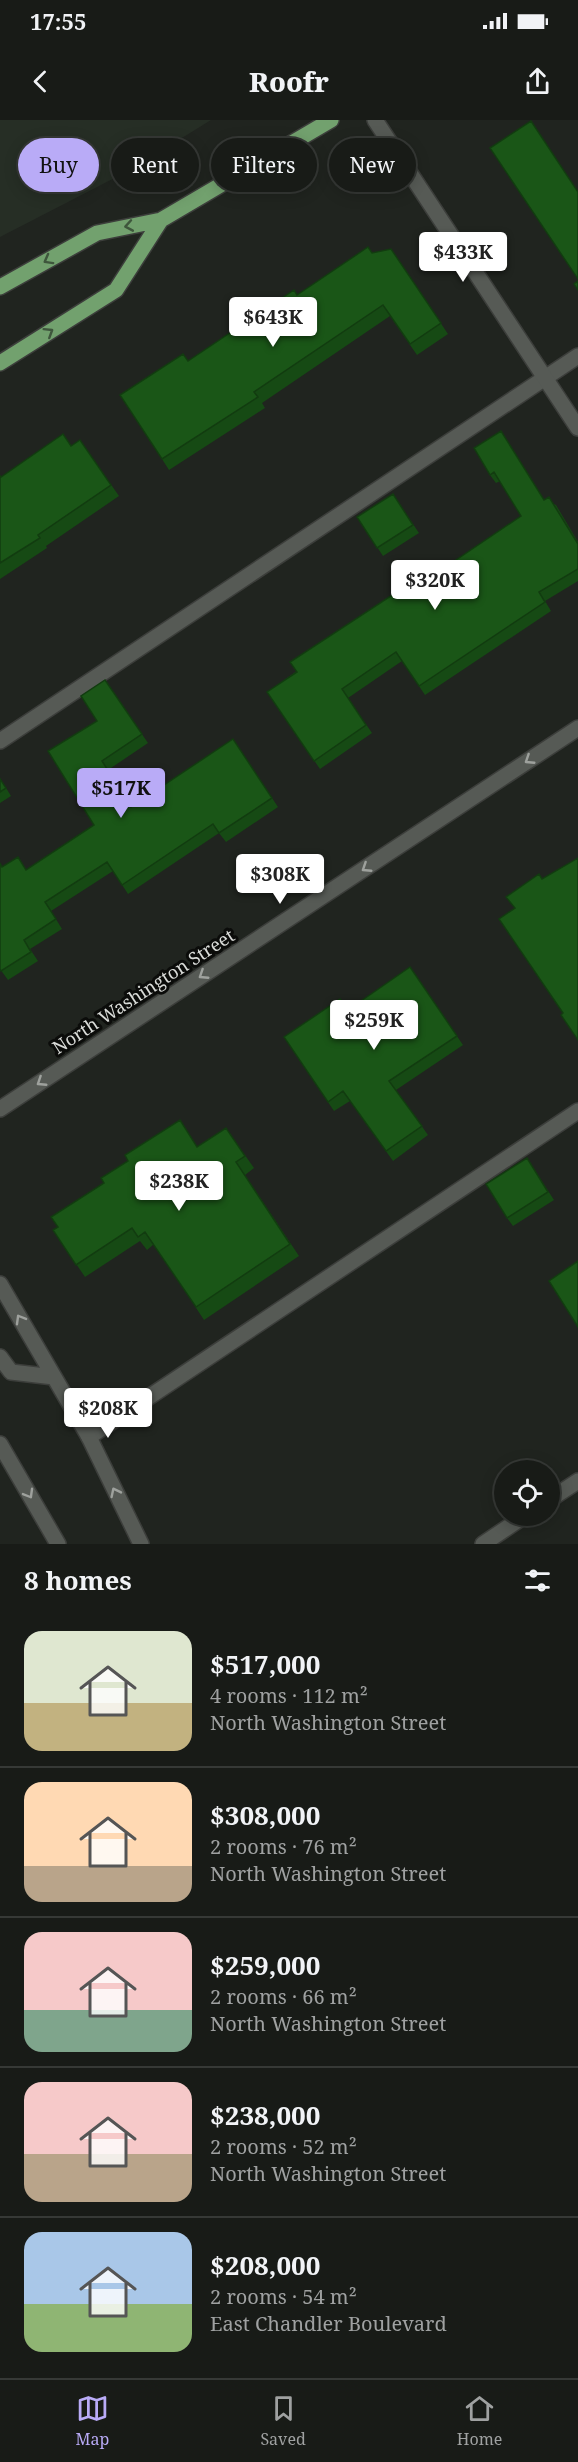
<!DOCTYPE html>
<meta charset="utf-8">
<style>
:root{--surface:#181b17;--page:#212420;--text:#f1f3f6;--muted:#9fa1a1;--line:#363936;--accent:#b9abf7}
body{margin:0;font-family:"Noto Serif",serif;background:var(--page);color:var(--text);height:100vh;display:flex;flex-direction:column;font-size:22px;white-space:nowrap}
*{box-sizing:border-box;margin:0}
p{font-size:20px;color:var(--muted)}
.icon{flex:none;width:33px;height:33px;fill:none;stroke:currentColor;stroke-width:2;stroke-linecap:round;stroke-linejoin:round}
.map{position:relative;height:1424px;overflow:hidden}
.sheet{display:flex;flex-direction:column;background:var(--surface);flex:1}
.sheet>*{flex:none}
.banner{position:absolute;left:18px;top:18px;width:543px;height:54px;display:flex;gap:12px}
.fabs{position:absolute;left:494px;top:1340px;display:grid;gap:12px}
.fabs a{display:grid;place-items:center;width:66px;height:66px;border-radius:50%;background:var(--surface);box-shadow:0 3px 15px #0003,0 0 0 2px var(--line);font-size:30px}
.price{position:absolute;translate:-50% -51px;padding:0 14px;border-radius:6px;background:#fff;color:#222;font-size:20px;line-height:39px;filter:drop-shadow(0 2px 3px #0008)}
.price::after{content:'';position:absolute;left:50%;top:36px;width:18px;height:14px;margin-left:-9px;background:inherit;clip-path:polygon(0 0,100% 0,50% 100%)}
.price.active{background:var(--accent);color:#111}
ul{padding:0;list-style:none}
li{display:flex;align-items:center;gap:18px;height:150px;padding:0 24px}
li+li{border-top:2px solid var(--line)}
li span{display:grid;place-items:center;flex:none;width:168px;height:120px;border-radius:18px;color:#555}
li>.icon{margin-inline-start:auto}
span .icon{width:72px;height:72px;fill:#fffc;stroke-width:1}
li b{font-size:26px}
h2{display:flex;justify-content:space-between;align-items:center;height:72px;padding:0 24px;font-size:26px}
.chip{padding:0 21px;border-radius:27px;background:var(--surface);box-shadow:0 3px 15px #0003,0 0 0 2px var(--line);font-size:21px;line-height:54px}
.chip.active{background:var(--accent);color:#111}
.status{display:flex;justify-content:space-between;align-items:center;height:42px;padding:0 30px;background:var(--surface);direction:ltr}
.status svg{height:16px;fill:currentColor}
header{display:flex;justify-content:space-between;align-items:center;height:78px;padding:0 24px;background:var(--surface);font-size:27px;font-weight:800}
.tabs{display:flex;justify-content:space-around;align-items:center;height:84px;border-top:2px solid var(--line);background:var(--surface);font-size:16px;color:var(--muted)}
.tabs a{display:grid;justify-items:center;gap:3px}
.tabs .active{color:var(--accent)}
.map>svg:first-child{display:block}
.built{fill:#262e25}
.lines{fill:none;stroke-linecap:round;stroke-linejoin:round}
.lane-casing{stroke:#3c3e3b;stroke-width:18}
.street-casing{stroke:#3c3e3b;stroke-width:18}
.secondary-casing{stroke:#3c3e3b;stroke-width:18}
.primary-casing{stroke:#3c3e3b;stroke-width:18}
.lane{stroke:#565a55;stroke-width:15}
.street{stroke:#565a55;stroke-width:15}
.secondary{stroke:#565a55;stroke-width:15}
.primary{stroke:#72a16e;stroke-width:15}
.wall{fill:#164a14}
.building{fill:#1a5617;stroke:#123c10;stroke-width:1.5}
.oneway{stroke:#3e563c}
.oneway2{stroke:#9ea19d}
.labels{text-anchor:middle;dominant-baseline:central;stroke-width:6;stroke-linejoin:round;paint-order:stroke}
.street-label{font-size:18px;fill:#d9dbd8;stroke:#0b0c0a}
</style>
<div class="status"><b>17:55</b><svg viewBox="0 0 49 12"><path d="M0 12V9h3v3zM5 12V6h3v6zM10 12V3h3v9zM15 12V0h3v12zM26 1h20v11H26zM47 4h2v5h-2z"/></svg></div>
<header><svg class="icon" aria-label="back" viewBox="0 0 24 24"><path d="M15 5l-7 7 7 7"/></svg>Roofr<svg class="icon" aria-label="share" viewBox="0 0 24 24"><path d="M12 15V3M7 8l5-5 5 5M5 13v7h14v-7"/></svg></header>
<div class="map">
<svg width="578" height="1424" viewBox="0 0 578 1424">
<rect width="100%" height="100%" fill="#20241f"/>
<path class="built" d="M0 0H211L130 50 0 117Z"/>
<g class="lines">
<g class="lane-casing">
<path id="lane" d="M0 621 578 236
M89 1317 578 991"/>
</g>
<g class="street-casing">
<path id="street" d="M375 0 578 308
M0 989 578 608
M549 1380 578 1361
M483 1424 526 1395"/>
</g>
<g class="secondary-casing">
<path id="secondary" d="M0 1164 89 1317 141 1424
M0 1237 11 1252 54 1257
M0 1324 58 1424"/>
</g>
<g class="primary-casing">
<path id="primary" d="M0 167 97 113 161 100 331 0
M0 243 116 170 161 100"/>
</g>
<use href="#lane" class="lane"/>
<use href="#street" class="street"/>
<use href="#secondary" class="secondary"/>
<use href="#primary" class="primary"/>
</g>
<path class="wall" d="M391 129 448 214 417 235 390 196 262 283 265 288 169 350 162 339 188 241 297 175Z
M80 320 119 376 46 426 47 428 0 459V355L1 357 71 326Z
M507 320 544 380 556 385 578 422V461L545 481 551 491 425 575 402 541 348 578 372 613 320 649 267 572 413 469 521 396 500 361 496 363 490 355Z
M393 374 419 413 383 436 357 397Z
M105 560 148 623 108 650 131 687 233 619 278 687 226 722 219 713 128 774 113 751 51 791 62 809 30 829 38 841 8 860 0 849 3 747 27 749 94 705 97 601Z
M0 658 11 676 0 683Z
M410 847 463 925 396 970 428 1015 393 1041 350 981 334 991 284 917 348 890Z
M226 1008 254 1048 245 1055 299 1136 204 1200 154 1124 147 1130 140 1121 85 1157 53 1110 58 1107 104 1063 198 1027Z
M527 1038 554 1080 513 1106 507 1098Z"/>
<path class="building" d="M531 1 578 72V159L490 28Z
M368 127 372 133 391 129 441 203 410 224 383 185 254 272 258 277 162 339 120 275 183 234 188 241 294 170 297 175Z
M578 161V170L574 164Z
M501 311 544 380 549 377 578 424V449L539 472 545 482 419 566 396 532 342 569 366 605 314 641 267 572 297 552 290 542 409 464 413 469 521 396 494 352 490 355 474 328Z
M63 314 71 326 80 320 111 365 38 415 40 418 0 443V356L1 357Z
M393 374 413 405 377 428 357 397Z
M105 560 142 614 102 641 131 687 233 619 272 678 219 713 213 704 122 765 107 742 45 782 56 799 24 820 31 832 1 851 0 849V743L2 747 18 737 26 750 94 705 48 631 97 601 81 576Z
M0 659 6 668 0 672Z
M578 738V920L561 895 563 893 499 799 515 788 506 777 539 754 542 759Z
M410 847 457 916 389 961 422 1006 386 1031 343 971 328 982 284 917 340 879 348 890Z
M180 1000 197 1027 226 1008 245 1036 236 1042 290 1124 196 1187 145 1112 138 1117 132 1108 76 1145 53 1110 58 1107 51 1097 104 1063 101 1058 128 1041 125 1035Z
M527 1038 548 1072 507 1098 486 1064Z
M578 1141V1207L549 1161Z"/>
<defs><path id="oneway-chevron" d="M-2-3.5L2.5 0L-2 3.5" fill="none" stroke-width="1.6" stroke-linecap="round" stroke-linejoin="round" transform="scale(1.5)"/></defs>
<g class="oneway">
<use href="#oneway-chevron" transform="translate(129 106) rotate(170)"/>
<use href="#oneway-chevron" transform="translate(48 140) rotate(151)"/>
<use href="#oneway-chevron" transform="translate(49 212) rotate(-32)"/>
</g>
<g class="oneway2">
<use href="#oneway-chevron" transform="translate(529 640) rotate(147)"/>
<use href="#oneway-chevron" transform="translate(366 748) rotate(147)"/>
<use href="#oneway-chevron" transform="translate(203 855) rotate(147)"/>
<use href="#oneway-chevron" transform="translate(41 962) rotate(147)"/>
<use href="#oneway-chevron" transform="translate(20 1199) rotate(-120)"/>
<use href="#oneway-chevron" transform="translate(115 1372) rotate(-116)"/>
<use href="#oneway-chevron" transform="translate(29 1374) rotate(60)"/>
</g>
<g class="labels">
<g class="street-label">
<text transform="translate(143 871) rotate(-33)">North Washington Street</text>
</g>
</g>
</svg>
<div class="fabs">
<a><svg class="icon" aria-label="locate" viewBox="0 0 24 24"><circle cx="12" cy="12" r="6"/><path d="M12 2v4M12 18v4M2 12h4M18 12h4"/></svg></a>
</div>
<b class="price" style="left:463px;top:163px">$433K</b>
<b class="price" style="left:273px;top:228px">$643K</b>
<b class="price" style="left:435px;top:491px">$320K</b>
<b class="price active" style="left:121px;top:699px">$517K</b>
<b class="price" style="left:280px;top:785px">$308K</b>
<b class="price" style="left:374px;top:931px">$259K</b>
<b class="price" style="left:179px;top:1092px">$238K</b>
<b class="price" style="left:108px;top:1319px">$208K</b>
<div class="banner">
<a class="chip active">Buy</a>
<a class="chip">Rent</a>
<a class="chip">Filters</a>
<a class="chip">New</a>
</div>
</div>
<section class="sheet">
<h2>8 homes<svg class="icon" aria-label="filters" viewBox="0 0 24 24"><path d="M4 7h16M4 17h16"/><circle cx="9" cy="7" r="2"/><circle cx="15" cy="17" r="2"/></svg></h2>
<ul>
<li><span style="background:linear-gradient(#dfe7d0 60%,#c2b280 0)"><svg class="icon" aria-label="home" viewBox="0 0 24 24"><path d="M3 11l9-7 9 7M6 9v11h12V9"/></svg></span><div><b>$517,000</b><p>4 rooms · 112 m²</p><p>North Washington Street</p></div></li>
<li><span style="background:linear-gradient(#ffd9b3 70%,#b9a48a 0)"><svg class="icon" aria-label="home" viewBox="0 0 24 24"><path d="M3 11l9-7 9 7M6 9v11h12V9"/></svg></span><div><b>$308,000</b><p>2 rooms · 76 m²</p><p>North Washington Street</p></div></li>
<li><span style="background:linear-gradient(#f6c9c9 65%,#7fa58c 0)"><svg class="icon" aria-label="home" viewBox="0 0 24 24"><path d="M3 11l9-7 9 7M6 9v11h12V9"/></svg></span><div><b>$259,000</b><p>2 rooms · 66 m²</p><p>North Washington Street</p></div></li>
<li><span style="background:linear-gradient(#f6c9c9 60%,#b9a48a 0)"><svg class="icon" aria-label="home" viewBox="0 0 24 24"><path d="M3 11l9-7 9 7M6 9v11h12V9"/></svg></span><div><b>$238,000</b><p>2 rooms · 52 m²</p><p>North Washington Street</p></div></li>
<li><span style="background:linear-gradient(#a9c7e8 60%,#8fb573 0)"><svg class="icon" aria-label="home" viewBox="0 0 24 24"><path d="M3 11l9-7 9 7M6 9v11h12V9"/></svg></span><div><b>$208,000</b><p>2 rooms · 54 m²</p><p>East Chandler Boulevard</p></div></li>
</ul>
</section>
<nav class="tabs">
<a class="active"><svg class="icon" aria-label="map" viewBox="0 0 24 24"><path d="M3 6l6-2 6 2 6-2v14l-6 2-6-2-6 2zM9 4v14M15 6v14"/></svg>Map</a>
<a><svg class="icon" aria-label="saved" viewBox="0 0 24 24"><path d="M7 4h10v16l-5-4-5 4z"/></svg>Saved</a>
<a><svg class="icon" aria-label="home" viewBox="0 0 24 24"><path d="M3 11l9-7 9 7M6 9v11h12V9"/></svg>Home</a>
</nav>
